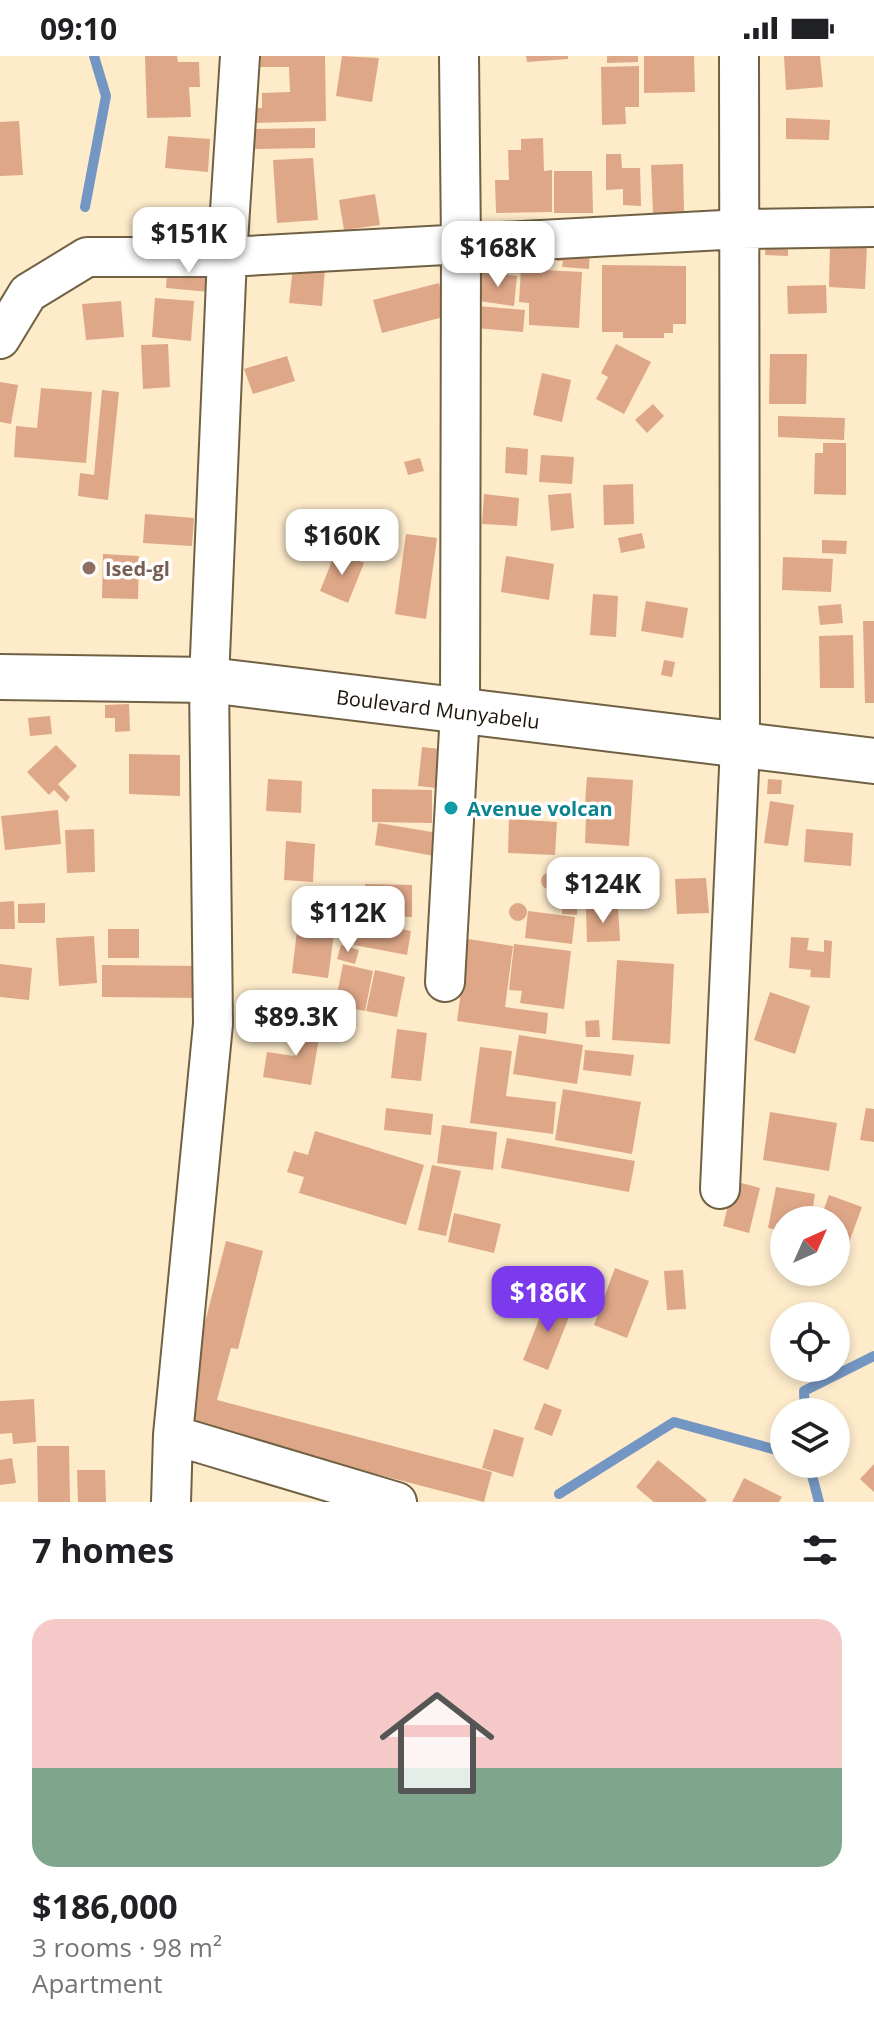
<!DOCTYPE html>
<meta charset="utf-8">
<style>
:root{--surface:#fff;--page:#f6f6f6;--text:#202124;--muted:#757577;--accent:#7c3aed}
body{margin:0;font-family:"Open Sans",sans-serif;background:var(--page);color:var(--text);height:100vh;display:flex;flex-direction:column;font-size:30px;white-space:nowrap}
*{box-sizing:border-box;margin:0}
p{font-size:26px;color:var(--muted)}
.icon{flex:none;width:44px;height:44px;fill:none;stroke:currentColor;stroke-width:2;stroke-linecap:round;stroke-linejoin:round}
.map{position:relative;height:1446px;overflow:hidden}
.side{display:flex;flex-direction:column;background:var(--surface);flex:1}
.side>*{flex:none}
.needle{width:52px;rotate:45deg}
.tools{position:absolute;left:770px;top:1150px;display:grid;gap:16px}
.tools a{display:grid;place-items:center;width:80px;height:80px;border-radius:50%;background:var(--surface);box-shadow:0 4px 12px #0003;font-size:40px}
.price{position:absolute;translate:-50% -68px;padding:0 18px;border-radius:16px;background:#fff;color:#222;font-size:26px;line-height:52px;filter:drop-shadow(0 2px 4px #0008)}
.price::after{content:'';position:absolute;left:50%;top:48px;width:24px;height:18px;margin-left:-12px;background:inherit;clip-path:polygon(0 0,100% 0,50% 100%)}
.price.selected{background:var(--accent);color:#fff}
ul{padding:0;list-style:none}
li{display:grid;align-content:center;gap:16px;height:424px;padding:0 32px}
li span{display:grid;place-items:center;height:248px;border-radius:24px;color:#555}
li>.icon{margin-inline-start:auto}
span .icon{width:144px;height:144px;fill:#fffc;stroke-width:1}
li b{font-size:34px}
h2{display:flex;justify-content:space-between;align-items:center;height:96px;padding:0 32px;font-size:34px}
.status{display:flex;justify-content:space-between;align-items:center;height:56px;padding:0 40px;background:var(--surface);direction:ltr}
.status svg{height:22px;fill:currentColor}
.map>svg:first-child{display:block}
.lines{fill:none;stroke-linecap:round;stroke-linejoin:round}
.stream{stroke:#7396c2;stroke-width:10}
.building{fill:#dea788}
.minor-casing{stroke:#706143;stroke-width:42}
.tertiary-casing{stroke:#706143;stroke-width:48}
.minor{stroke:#fff;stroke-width:38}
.tertiary{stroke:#fff;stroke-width:44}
.education-dot{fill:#8d6e63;stroke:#fff;stroke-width:3}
.culture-dot{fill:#0f9aa8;stroke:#fff;stroke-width:3}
.labels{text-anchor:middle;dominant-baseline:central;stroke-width:7;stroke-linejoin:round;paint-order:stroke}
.education-label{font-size:20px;font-weight:bold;fill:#785e54;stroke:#fff;text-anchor:start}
.street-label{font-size:20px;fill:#1c160a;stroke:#fff}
.culture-label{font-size:20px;font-weight:bold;fill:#0d838f;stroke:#fff;text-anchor:start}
</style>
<div class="status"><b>09:10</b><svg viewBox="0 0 49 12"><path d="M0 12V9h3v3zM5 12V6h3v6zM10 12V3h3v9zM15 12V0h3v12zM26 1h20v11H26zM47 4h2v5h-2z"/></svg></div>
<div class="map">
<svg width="874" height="1446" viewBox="0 0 874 1446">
<rect width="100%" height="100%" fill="#fdebca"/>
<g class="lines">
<path class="stream" d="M85 151 106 40 94 0
M805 1356 804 1335 874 1300
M809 1408 819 1446
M559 1438 674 1366 784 1396"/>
</g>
<path class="building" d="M145 0H177L178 6H199L200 31H189L191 61 147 62Z
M249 0H325L326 65 250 67V52H262V37L290 36 289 11H260L261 3H249Z
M342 0 379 2 372 46 336 40Z
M526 0H568V3L527 6Z
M607 0H638V6L607 7Z
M644 0H694L695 36 644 37Z
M784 0H820L823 31 786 34Z
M639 10V51H625L626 68 602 69 601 11Z
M786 62 830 64 829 84 786 83Z
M19 65 23 119 0 120V66Z
M315 72V92L247 93 246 73Z
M168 80 210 83 208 116 165 112Z
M543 82 544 115 552 114V156L496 157 495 124H509L508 94H521V83Z
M606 98H621L622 112H640L641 150 623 149V133L606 134Z
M313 102 318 164 277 167 273 104Z
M683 108 684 157H653L651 109Z
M554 115H592L593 157H554Z
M375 138 380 169 344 174 339 144Z
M766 187 788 188V200L765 199Z
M558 188 590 190 589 213 562 211 563 205H557Z
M830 189 867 190 865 233 829 231Z
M479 194H505L504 216 478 215Z
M168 202 213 206 210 236 166 232Z
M602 209 686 210V268H673V277H664V282H623V276H602Z
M293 210 325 213 322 250 289 247Z
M521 213 582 216 579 272 529 269V247L519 246Z
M482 216 517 220 514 250 479 245Z
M439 227 447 260 382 277 373 244Z
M826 229 827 257 788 258 787 230Z
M155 242 194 245 191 285 152 281Z
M121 245 124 281 86 284 82 248Z
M477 250 525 254 523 276 476 272Z
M168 288 170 331 143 333 141 289Z
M616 288 651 306 624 358 596 343 608 321 601 317Z
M770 298H807L806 348H769Z
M287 300 295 325 253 338 244 313Z
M542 317 571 324 562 366 533 359Z
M0 326 18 329 11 368 0 366Z
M41 332 92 336 86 407 14 401 16 370 37 372Z
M102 334 119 336 108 444 78 440 80 417 94 419Z
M653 348 664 360 647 377 635 364Z
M778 360 845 362 844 384 778 381Z
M823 387H846V439L814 438 815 397H823Z
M506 391 528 393 527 419 505 417Z
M541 399 574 401 572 428 539 426Z
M420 402 424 415 408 419 404 406Z
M633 428 634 468 604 469 603 429Z
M571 437 574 472 551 475 548 439Z
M484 438 519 442 517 470 482 468Z
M145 458 194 462 192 490 143 487Z
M642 477 645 492 621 497 618 482Z
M406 478 437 482 426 563 395 558Z
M822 484 847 485 846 498 822 497Z
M336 495 364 507 348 547 320 535Z
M103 498 139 500 138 543 102 542Z
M506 500 554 508 549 544 501 536Z
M783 501 833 503 831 536 782 534Z
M593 538 618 540 616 581 590 579Z
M646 545 688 552 683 582 641 575Z
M841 548 843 567 820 569 818 550Z
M863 565H874V647H865Z
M853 579 854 632H820L819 580Z
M664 604 675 606 672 621 661 619Z
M129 648 130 675 115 676V662H105V649Z
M50 660 52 678 30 680 28 662Z
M56 689 77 710 58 728 70 741 66 746 54 734 49 739 27 716Z
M422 691 441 693 437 732 418 730Z
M129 698 180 699V740L129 738Z
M587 721 633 724 629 790 585 787 586 761 574 760 575 747H585Z
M268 723 302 725 301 757 266 755Z
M768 723 782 724 781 738H767Z
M372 733 432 734V767L372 766Z
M770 745 794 749 788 790 764 787Z
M58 754 61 788 5 794 1 760Z
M509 763 557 766 555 799 508 797Z
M378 767 438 777 434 800 375 789Z
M94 773 95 816 67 817 65 774Z
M806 773 853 777 851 810 804 806Z
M286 785 315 788 313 826 284 824Z
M541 825a8 8 0 1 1 16 0a8 8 0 1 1-16 0Z
M626 820 651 822 649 851 624 849Z
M706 822 709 857 677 858 675 823Z
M365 828 412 829V861L390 860V865H373V858H365Z
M564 831 578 832 577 859 562 858Z
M14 845 15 873H0V846Z
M45 847V867H18V848Z
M509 856a9 9 0 1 1 18 0a9 9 0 1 1-18 0Z
M618 851 620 885 587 886 586 853Z
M528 855 575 861 572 888 525 882Z
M359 865 411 875 407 899 354 889Z
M298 866 335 870 328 922 292 917Z
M108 873H139V902H108Z
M94 880 97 927 59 930 56 882Z
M791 881 809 882 807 894 824 896V884L832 885 830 922 810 921 811 914 789 912Z
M468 883 513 890 505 951 548 957 546 978 457 965Z
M514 888 571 895 564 953 520 947 522 935 509 934Z
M341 889 359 894 355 908 337 903Z
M617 904 674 908 670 988 612 984Z
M0 908 32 912 29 944 0 941Z
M343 908 373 915 365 955 335 949Z
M102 909 199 910V942L102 941Z
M375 914 405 921 397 961 366 955Z
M770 936 810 950 795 998 754 984Z
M599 964 600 981H586L585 965Z
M299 966 321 970 311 1029 263 1021 267 996 294 1000Z
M397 973 427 977 421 1025 391 1022Z
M519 979 583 989 577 1028 513 1018Z
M480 991 512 995 506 1040 556 1046 553 1078 470 1067Z
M585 994 634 999 631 1020 583 1014Z
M563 1033 641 1046 632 1098 555 1084Z
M386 1052 433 1058 431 1079 384 1074Z
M866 1052 874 1053V1086L860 1084Z
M770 1056 837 1067 829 1115 763 1104Z
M442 1069 497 1076 493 1114 437 1107Z
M315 1075 424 1109 406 1169 299 1137 304 1121 287 1116 294 1095 308 1099Z
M507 1082 635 1105 629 1136 501 1112Z
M432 1109 461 1115 446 1180 418 1174Z
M734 1125 760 1132 749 1177 723 1170Z
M776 1131 815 1138 811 1164H784V1175L768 1172Z
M829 1139 862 1151 844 1200 836 1197V1164H820Z
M454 1157 501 1168 494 1197 448 1186Z
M226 1185 263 1195 238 1293 231 1292 217 1344 492 1416 484 1446 179 1367Z
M615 1212 649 1225 627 1282 594 1269Z
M683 1214 686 1253 667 1254 664 1215Z
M548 1241 573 1251 548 1314 523 1304Z
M34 1343 36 1386 13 1388 12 1377 0 1378V1345Z
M544 1347 562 1354 552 1380 534 1373Z
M494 1373 524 1382 513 1421 482 1412Z
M37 1390H69L70 1446H38Z
M12 1402 16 1427 0 1429V1404Z
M658 1404 707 1444 705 1446H654L636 1431Z
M874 1408V1436L860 1423Z
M77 1414H105L106 1446H78Z
M744 1422 782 1441 779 1446H732Z"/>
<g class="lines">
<g class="minor-casing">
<path id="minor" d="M0 283 28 237 87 201H227L741 173 874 171
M445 926 460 656 461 188 459 0
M720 1133 740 690 739 0
M173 1379 397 1446
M171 1446 173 1379 213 968 209 624 227 201 240 0"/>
</g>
<g class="tertiary-casing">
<path id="tertiary" d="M0 621 209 624 874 705"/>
</g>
<use href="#minor" class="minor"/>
<use href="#tertiary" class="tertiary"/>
</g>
<circle class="education-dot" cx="89" cy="512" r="8"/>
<circle class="culture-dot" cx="451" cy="752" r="8"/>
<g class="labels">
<g class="education-label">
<text x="105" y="512">Ised-gl</text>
</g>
<g class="street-label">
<text transform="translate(438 653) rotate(7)">Boulevard Munyabelu</text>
</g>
<g class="culture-label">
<text x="467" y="752">Avenue volcan</text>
</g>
</g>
</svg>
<div class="tools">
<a><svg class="needle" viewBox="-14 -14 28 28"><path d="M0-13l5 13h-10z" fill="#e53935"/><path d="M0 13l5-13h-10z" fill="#757577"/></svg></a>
<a><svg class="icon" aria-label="locate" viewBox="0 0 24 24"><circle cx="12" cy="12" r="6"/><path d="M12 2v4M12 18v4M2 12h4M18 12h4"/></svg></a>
<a><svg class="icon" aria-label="layers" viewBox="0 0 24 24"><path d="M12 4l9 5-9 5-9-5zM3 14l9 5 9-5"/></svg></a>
</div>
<b class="price" style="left:189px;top:219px">$151K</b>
<b class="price" style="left:498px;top:233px">$168K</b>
<b class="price" style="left:342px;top:521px">$160K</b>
<b class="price" style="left:603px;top:869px">$124K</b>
<b class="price" style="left:348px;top:898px">$112K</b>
<b class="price" style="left:296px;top:1002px">$89.3K</b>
<b class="price selected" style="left:548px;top:1278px">$186K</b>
</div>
<section class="side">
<h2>7 homes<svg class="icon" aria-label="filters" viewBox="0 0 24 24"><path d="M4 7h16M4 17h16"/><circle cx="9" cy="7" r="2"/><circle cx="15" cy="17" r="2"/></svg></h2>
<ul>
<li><span style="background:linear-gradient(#f6c9c9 60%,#7fa58c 0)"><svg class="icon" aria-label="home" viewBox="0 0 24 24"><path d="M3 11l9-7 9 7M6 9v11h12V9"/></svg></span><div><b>$186,000</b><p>3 rooms · 98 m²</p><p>Apartment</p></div></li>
</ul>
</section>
